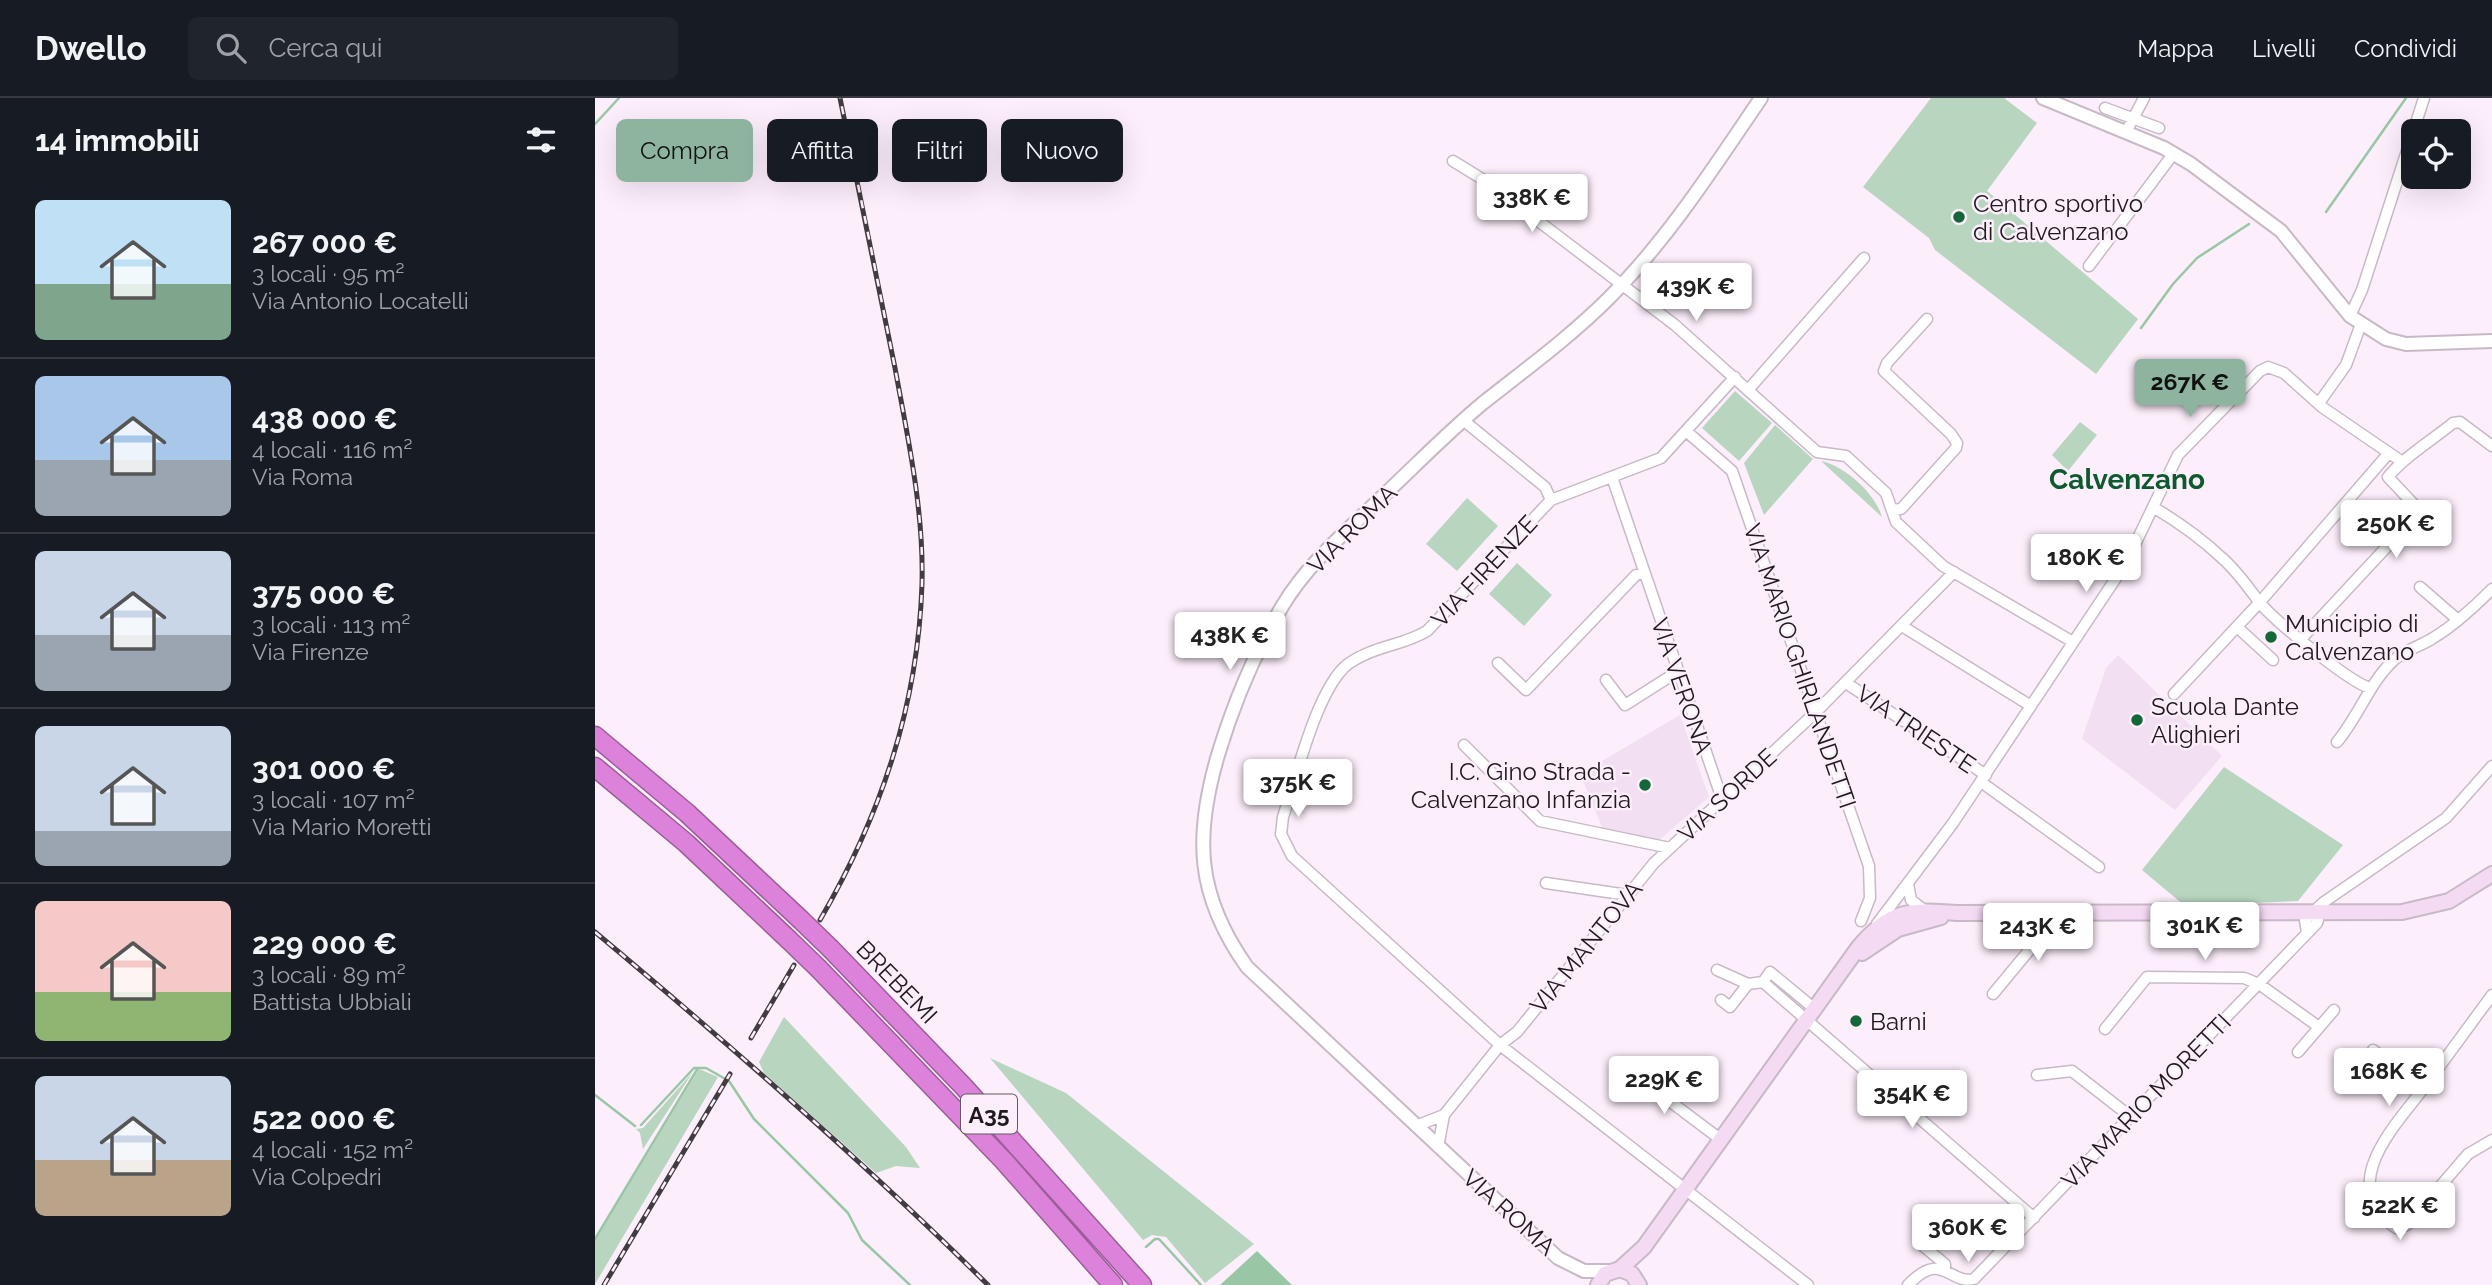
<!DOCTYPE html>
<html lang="it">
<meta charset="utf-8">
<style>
:root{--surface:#171b24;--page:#20242c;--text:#f1f3f6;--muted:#9ea1a6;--line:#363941;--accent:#8eb4a0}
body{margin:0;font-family:Raleway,sans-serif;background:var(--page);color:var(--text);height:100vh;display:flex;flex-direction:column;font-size:26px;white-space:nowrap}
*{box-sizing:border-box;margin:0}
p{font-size:23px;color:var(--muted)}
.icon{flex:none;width:38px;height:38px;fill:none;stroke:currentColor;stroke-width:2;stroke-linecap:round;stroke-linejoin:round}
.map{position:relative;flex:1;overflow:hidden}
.details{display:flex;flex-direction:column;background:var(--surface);width:595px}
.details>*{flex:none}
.top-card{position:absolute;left:21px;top:21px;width:665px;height:63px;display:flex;gap:14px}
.controls{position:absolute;left:1806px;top:21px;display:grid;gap:14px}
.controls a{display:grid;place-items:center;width:70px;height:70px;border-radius:10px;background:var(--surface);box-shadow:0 7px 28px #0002;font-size:35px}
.price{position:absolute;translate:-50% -60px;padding:0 16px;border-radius:7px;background:#fff;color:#222;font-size:23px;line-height:46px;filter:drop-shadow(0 2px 4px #0008)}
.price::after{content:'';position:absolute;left:50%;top:42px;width:21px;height:16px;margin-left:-10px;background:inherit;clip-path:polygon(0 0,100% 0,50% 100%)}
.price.selected{background:var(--accent);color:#111}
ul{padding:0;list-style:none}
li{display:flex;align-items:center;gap:21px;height:175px;padding:0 35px}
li+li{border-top:2px solid var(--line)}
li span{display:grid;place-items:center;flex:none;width:196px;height:140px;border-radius:10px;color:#555}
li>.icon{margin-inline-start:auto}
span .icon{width:84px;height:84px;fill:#fffc;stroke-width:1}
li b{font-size:30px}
h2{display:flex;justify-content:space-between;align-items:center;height:84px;padding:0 35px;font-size:30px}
.chip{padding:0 24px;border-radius:10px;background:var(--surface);box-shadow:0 7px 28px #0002;font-size:24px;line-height:63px}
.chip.selected{background:var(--accent);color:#111}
header{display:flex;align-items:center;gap:42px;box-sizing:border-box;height:98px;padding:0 35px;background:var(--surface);border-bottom:2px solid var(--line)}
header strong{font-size:33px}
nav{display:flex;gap:38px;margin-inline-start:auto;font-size:24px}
.search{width:490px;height:63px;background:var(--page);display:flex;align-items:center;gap:18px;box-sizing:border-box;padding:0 24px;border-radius:10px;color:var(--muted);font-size:26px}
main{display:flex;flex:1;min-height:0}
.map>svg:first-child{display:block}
.built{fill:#f2dff1}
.green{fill:#b8d5bf}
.water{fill:#99c7a5}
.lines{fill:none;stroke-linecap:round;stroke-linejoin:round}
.stream{stroke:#99c7a5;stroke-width:2.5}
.minor-casing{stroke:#c7bac6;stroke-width:13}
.tertiary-casing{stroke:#c7bac6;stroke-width:16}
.secondary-casing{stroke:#c7bac6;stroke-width:18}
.motorway-casing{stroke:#9a5e98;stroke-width:21}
.minor{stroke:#fff;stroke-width:10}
.tertiary{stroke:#fff;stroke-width:12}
.secondary{stroke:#f5daf4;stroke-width:14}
.motorway{stroke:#dd82da;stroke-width:18}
.rail-casing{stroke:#413c41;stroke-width:5}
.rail{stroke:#fceefb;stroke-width:2.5;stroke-dasharray:8;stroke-linecap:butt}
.motorway-bridge-casing{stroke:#9a5e98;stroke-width:21;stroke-linecap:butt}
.motorway-bridge{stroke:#dd82da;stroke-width:18}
.poi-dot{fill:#146738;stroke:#fceefb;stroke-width:2.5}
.labels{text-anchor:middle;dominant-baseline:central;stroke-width:5;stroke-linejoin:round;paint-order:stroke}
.shield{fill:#fceefb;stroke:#615a60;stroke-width:2}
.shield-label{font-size:23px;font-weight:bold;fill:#1e1a1e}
.poi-label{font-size:24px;fill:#1e1a1e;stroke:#fceefb;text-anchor:start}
.street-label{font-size:24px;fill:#1e1a1e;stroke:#fceefb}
.quarter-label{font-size:28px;font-weight:bold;fill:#0d5a2f;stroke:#fceefb}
</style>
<header>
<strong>Dwello</strong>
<div class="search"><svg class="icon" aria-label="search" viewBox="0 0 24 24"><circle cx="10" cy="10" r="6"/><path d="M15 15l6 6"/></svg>Cerca qui</div>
<nav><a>Mappa</a><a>Livelli</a><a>Condividi</a></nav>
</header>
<main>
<section class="details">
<h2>14 immobili<svg class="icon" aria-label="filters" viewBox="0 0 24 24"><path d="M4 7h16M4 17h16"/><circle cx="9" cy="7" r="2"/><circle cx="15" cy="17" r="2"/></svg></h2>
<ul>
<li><span style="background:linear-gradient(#bfe0f5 60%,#7fa58c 0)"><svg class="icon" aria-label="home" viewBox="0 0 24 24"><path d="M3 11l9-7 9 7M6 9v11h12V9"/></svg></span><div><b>267 000 €</b><p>3 locali · 95 m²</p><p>Via Antonio Locatelli</p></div></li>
<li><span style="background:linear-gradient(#a9c7e8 60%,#9aa5b1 0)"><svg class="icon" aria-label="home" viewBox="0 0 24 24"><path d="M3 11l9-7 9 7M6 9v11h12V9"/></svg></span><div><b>438 000 €</b><p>4 locali · 116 m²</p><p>Via Roma</p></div></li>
<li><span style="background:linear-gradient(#c9d6e8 60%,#9aa5b1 0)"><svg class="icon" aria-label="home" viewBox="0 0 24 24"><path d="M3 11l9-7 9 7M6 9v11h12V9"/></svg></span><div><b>375 000 €</b><p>3 locali · 113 m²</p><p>Via Firenze</p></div></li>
<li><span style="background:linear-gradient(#c9d6e8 75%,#9aa5b1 0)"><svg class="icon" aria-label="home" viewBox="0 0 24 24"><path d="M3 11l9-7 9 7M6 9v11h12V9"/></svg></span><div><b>301 000 €</b><p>3 locali · 107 m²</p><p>Via Mario Moretti</p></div></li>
<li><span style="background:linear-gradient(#f6c9c9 65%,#8fb573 0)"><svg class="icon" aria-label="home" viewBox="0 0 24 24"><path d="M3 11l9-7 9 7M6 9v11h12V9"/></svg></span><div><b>229 000 €</b><p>3 locali · 89 m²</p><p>Battista Ubbiali</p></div></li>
<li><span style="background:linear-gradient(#c9d6e8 60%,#b9a48a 0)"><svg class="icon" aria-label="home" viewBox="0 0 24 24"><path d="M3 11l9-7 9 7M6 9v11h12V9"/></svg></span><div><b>522 000 €</b><p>4 locali · 152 m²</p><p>Via Colpedri</p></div></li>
</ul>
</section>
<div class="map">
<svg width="1897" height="1187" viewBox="0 0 1897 1187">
<rect width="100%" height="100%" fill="#fceefb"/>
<path class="built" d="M1523 557 1627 658 1580 712 1487 641 1511 570Z
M1085 617 1114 699 1063 743 1008 731 985 676Z"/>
<path class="green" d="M1336 0H1409L1442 25 1392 93 1543 221 1501 276 1340 152 1334 140 1268 89Z
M1140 293 1177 325 1144 363 1107 330Z
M1485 324 1502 337 1473 373 1457 357Z
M1180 327 1218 361 1169 417 1149 365Z
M1226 363C1250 368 1280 395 1287 419Z
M872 400 903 428 862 473 831 446Z
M922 465 957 497 929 528 894 496Z
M1629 669 1748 747 1703 803 1590 808 1547 772Z
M189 919 311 1049 325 1070 301 1068 281 1075 169 975 164 964Z
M395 960 471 995 659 1146 610 1185 571 1139 557 1137 548 1142Z
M104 971 123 979 0 1186V1143Z
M98 974 48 1051 45 1035 41 1031 48 1030Z"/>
<path class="water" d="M662 1153 697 1187H625Z"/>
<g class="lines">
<path class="stream" d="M0 26 24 0
M1731 114 1811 0
M1546 230 1578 186 1602 160 1654 126
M0 997 40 1028
M46 1027 99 970H111L134 983 159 1021 253 1115 267 1142 315 1187
M0 1141 103 970
M551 1149 560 1141H564L606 1187"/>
<g class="minor-casing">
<path id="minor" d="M1510 10 1564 30
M1531 34 1549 0
M858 63 892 84 1080 227 1222 354 1251 358 1291 395 1301 424 1348 468 1478 544
M1494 168 1579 55
M1755 218 1767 192 1829 0
M1140 279 1066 360 956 402 832 533C807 548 778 548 753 566 722 590 701 680 688 719L686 736 697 758 905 947 1213 1187
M1153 292 1269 160
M1724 305 1751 267 1766 226
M868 322 950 389 956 402
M1091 333 1137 373 1274 768 1275 800 1266 823
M1017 379 1127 701
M1558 409C1583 424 1606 440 1627 460 1642 473 1653 489 1665 505 1680 523 1754 584 1775 590
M1297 412 1306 411 1361 350 1362 345 1356 336 1289 273 1292 265 1332 221
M1825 489 1863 522
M1307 528 1436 608
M1642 529 1678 562
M1706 541 1825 413 1793 379C1810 358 1836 343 1858 325L1865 324 1897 348
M903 565 931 592 1041 477 1049 475
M1011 582 1030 607 1082 574
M1251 585 1391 677
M1579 596 1665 504 1793 356
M1742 644C1764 618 1775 583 1800 561 1812 551 1826 548 1838 540 1860 527 1879 509 1897 491
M869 647 945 723 1075 750
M1386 684 1504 769
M951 785 1033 797
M1313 786 1316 802 1329 812
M1282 826 1358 725 1531 465 1583 357 1665 273 1673 269 1689 275 1727 309 1806 363
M1712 835 1710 822 1729 804 1851 720 1897 668
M1122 872 1153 886
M1398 896 1465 815
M1126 902 1135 909 1153 886 1168 884
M1221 912 1175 874 1168 884 1439 1120
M1510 931 1552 879 1649 880 1664 886 1724 929
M1778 952 1828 991 1897 897
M1703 954 1739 912
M1032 971 1125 1041
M1442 977 1477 973 1536 1019
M1828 991C1798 1030 1741 1088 1801 1130L1812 1127 1873 1056 1897 1042
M821 1028 849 1017 905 947 922 934 1059 765 1221 614 1359 474
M843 1049 849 1017
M1328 1148 1350 1166V1173
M1313 1187C1347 1151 1354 1187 1379 1181L1722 825 1723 822 1718 816"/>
</g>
<g class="tertiary-casing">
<path id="tertiary" d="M1448 0 1569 50 1596 66 1686 133 1755 218 1791 241 1811 246 1897 243
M1014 1173H989L963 1160 652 869C601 797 599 739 623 657 639 604 660 554 688 507 714 464 753 432 788 398 821 367 853 334 888 305 931 271 975 239 1014 200 1073 141 1119 69 1166 0"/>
</g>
<g class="secondary-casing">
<path id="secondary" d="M1267 855 1303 831 1346 819
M1025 1171 1049 1149 1263 850C1294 812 1315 811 1362 815L1807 814 1854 803 1897 776
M1003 1187 1010 1176 1025 1171 1037 1176 1044 1187"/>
</g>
<g class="motorway-casing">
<path id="motorway" d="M0 638 92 715 205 821
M0 669 91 745 193 841
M236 851 369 989 547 1187
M224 871 409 1063 518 1187"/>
</g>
<use href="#minor" class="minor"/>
<use href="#tertiary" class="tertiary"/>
<use href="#secondary" class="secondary"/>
<use href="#motorway" class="motorway"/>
<g class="rail-casing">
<path id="rail" d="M225 822C286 717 323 608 327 486 329 413 313 341 300 270 282 180 264 90 245 0
M0 834C135 947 268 1063 393 1187
M156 940 199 867
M9 1187 135 976"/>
</g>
<use href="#rail" class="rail"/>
<g class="motorway-bridge-casing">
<path id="motorway-bridge" d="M205 821 236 851
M193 841 224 871"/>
</g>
<use href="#motorway-bridge" class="motorway-bridge"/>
</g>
<g class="poi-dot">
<circle cx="1364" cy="119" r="7"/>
<circle cx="1676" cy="539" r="7"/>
<circle cx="1542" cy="622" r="7"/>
<circle cx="1050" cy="687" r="7"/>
<circle cx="1261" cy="923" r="7"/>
</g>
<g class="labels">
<rect class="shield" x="366" y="996.5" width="56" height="39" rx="5"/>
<g class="shield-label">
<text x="394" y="1016">A35</text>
</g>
<g class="poi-label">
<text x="1378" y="105">Centro sportivo<tspan x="1378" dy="28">di Calvenzano</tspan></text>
<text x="1690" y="525">Municipio di<tspan x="1690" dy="28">Calvenzano</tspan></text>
<text x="1556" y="608">Scuola Dante<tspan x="1556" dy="28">Alighieri</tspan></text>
<text x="1036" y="673" text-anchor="end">I.C. Gino Strada -<tspan x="1036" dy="28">Calvenzano Infanzia</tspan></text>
<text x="1275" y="923">Barni</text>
</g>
<g class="street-label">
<text transform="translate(757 431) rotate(-45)">VIA ROMA</text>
<text transform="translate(889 473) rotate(-47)">VIA FIRENZE</text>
<text transform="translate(1205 568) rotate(71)">VIA MARIO GHIRLANDETTI</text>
<text transform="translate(1087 588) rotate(71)">VIA VERONA</text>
<text transform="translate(1321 631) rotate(34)">VIA TRIESTE</text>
<text transform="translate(1132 697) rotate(-43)">VIA SORDE</text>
<text transform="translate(991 849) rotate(-51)">VIA MANTOVA</text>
<text transform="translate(302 884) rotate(46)">BREBEMI</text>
<text transform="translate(1551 1003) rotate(-46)">VIA MARIO MORETTI</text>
<text transform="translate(914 1114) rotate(42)">VIA ROMA</text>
</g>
<g class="quarter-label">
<text x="1532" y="381">Calvenzano</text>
</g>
</g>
</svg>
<div class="controls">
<a><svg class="icon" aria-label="locate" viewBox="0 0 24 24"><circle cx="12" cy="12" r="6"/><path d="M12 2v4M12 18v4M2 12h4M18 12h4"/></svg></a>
</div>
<b class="price" style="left:937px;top:136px">338K €</b>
<b class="price" style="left:1101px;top:225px">439K €</b>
<b class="price selected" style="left:1595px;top:321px">267K €</b>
<b class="price" style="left:1801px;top:462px">250K €</b>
<b class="price" style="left:1491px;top:496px">180K €</b>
<b class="price" style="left:635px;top:574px">438K €</b>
<b class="price" style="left:703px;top:721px">375K €</b>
<b class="price" style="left:1610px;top:864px">301K €</b>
<b class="price" style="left:1443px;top:865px">243K €</b>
<b class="price" style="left:1794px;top:1010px">168K €</b>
<b class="price" style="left:1069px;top:1018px">229K €</b>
<b class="price" style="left:1317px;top:1032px">354K €</b>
<b class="price" style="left:1805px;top:1144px">522K €</b>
<b class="price" style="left:1373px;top:1166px">360K €</b>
<div class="top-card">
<a class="chip selected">Compra</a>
<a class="chip">Affitta</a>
<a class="chip">Filtri</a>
<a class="chip">Nuovo</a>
</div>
</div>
</main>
